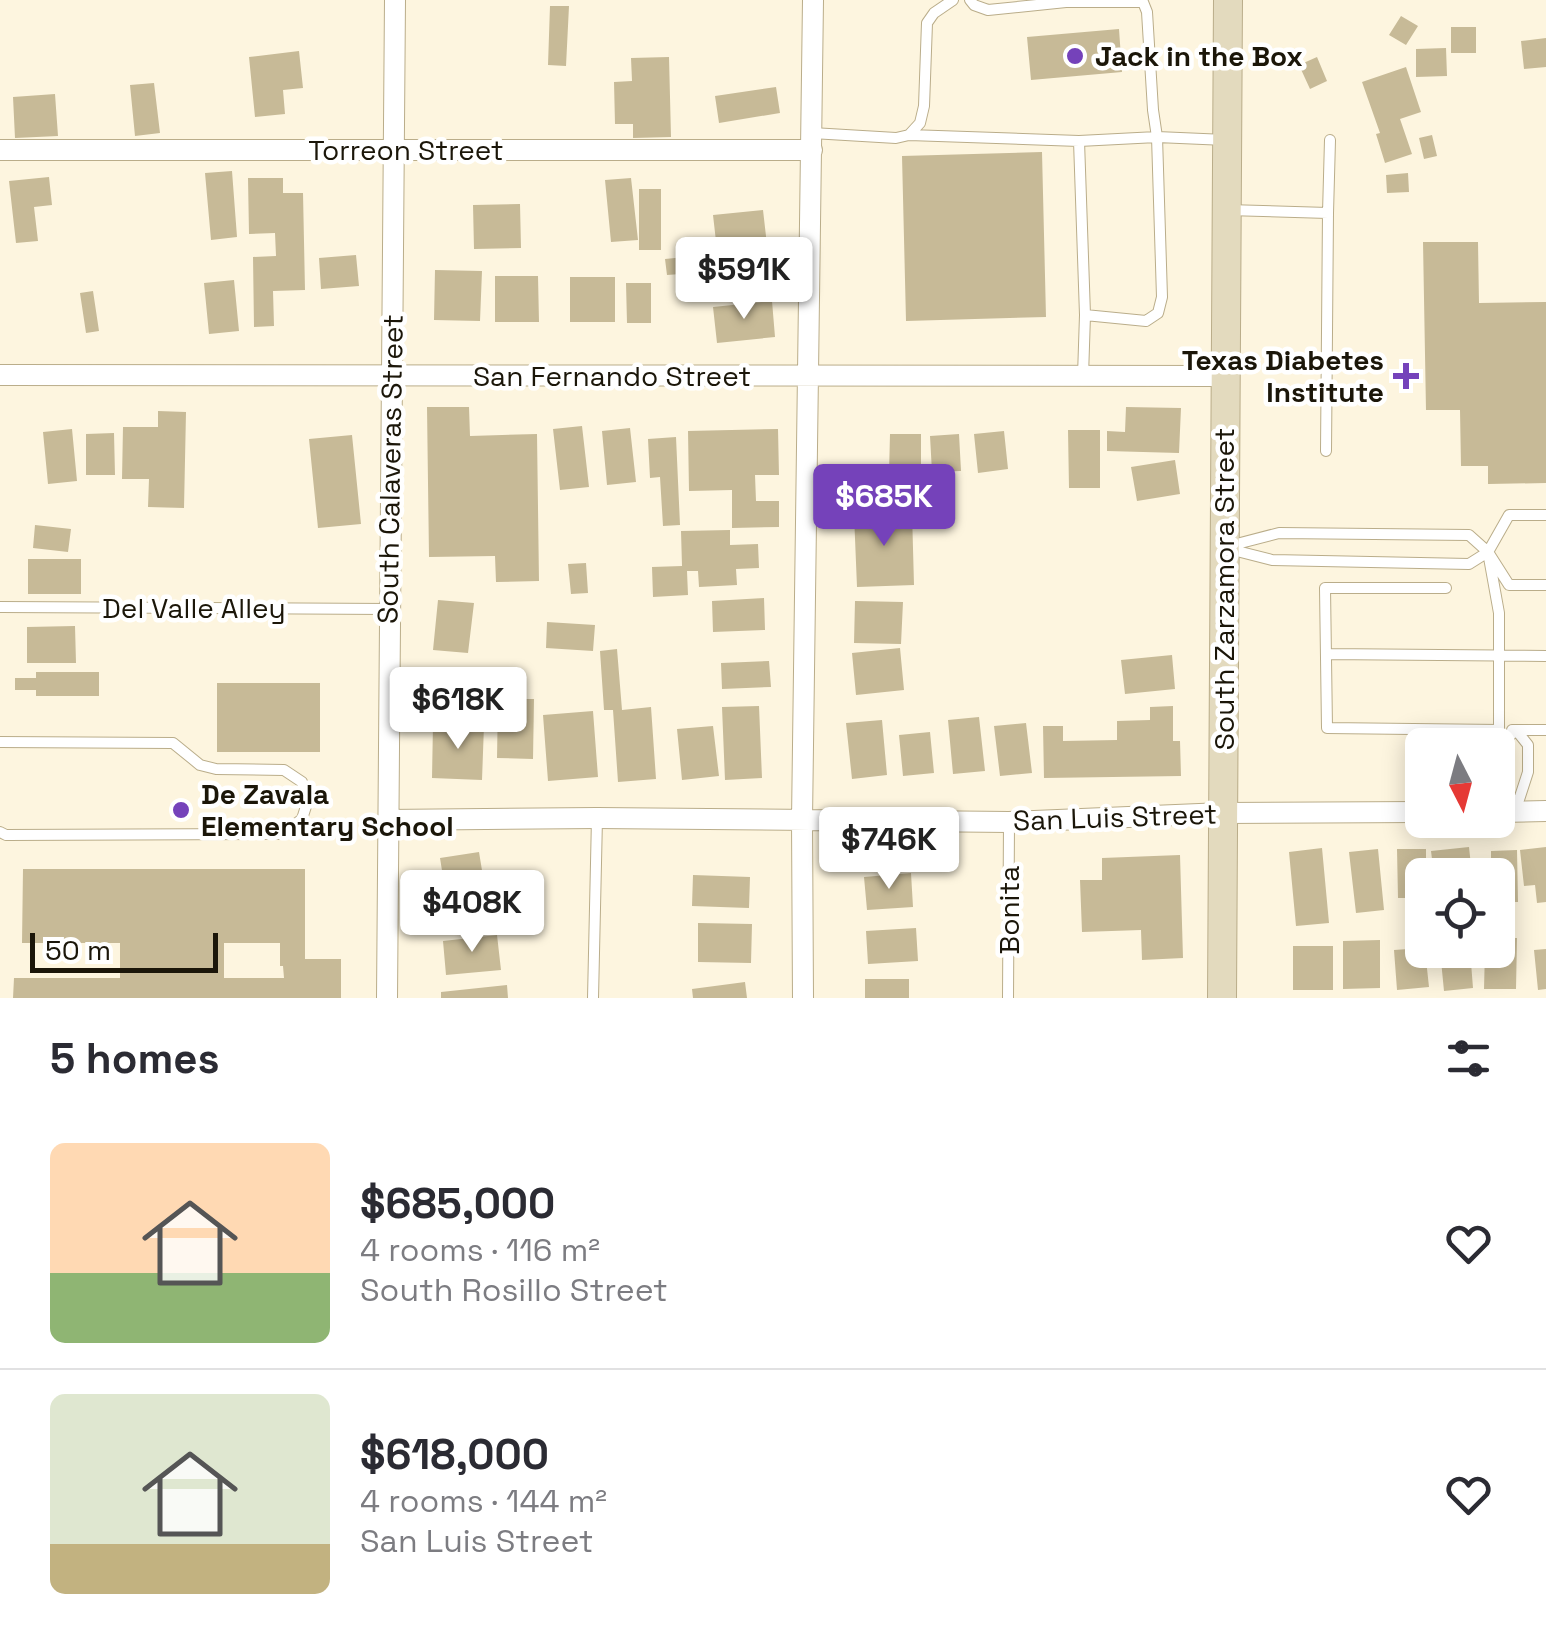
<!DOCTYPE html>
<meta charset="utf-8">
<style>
:root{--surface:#fff;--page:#f7f7f7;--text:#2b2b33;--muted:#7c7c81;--line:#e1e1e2;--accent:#7542ba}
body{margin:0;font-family:"Space Grotesk",sans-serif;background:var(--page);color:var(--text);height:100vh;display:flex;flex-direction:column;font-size:38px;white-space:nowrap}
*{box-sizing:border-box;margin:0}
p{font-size:32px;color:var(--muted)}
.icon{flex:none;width:55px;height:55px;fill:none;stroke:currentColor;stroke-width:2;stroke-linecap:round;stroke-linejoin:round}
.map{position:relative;height:998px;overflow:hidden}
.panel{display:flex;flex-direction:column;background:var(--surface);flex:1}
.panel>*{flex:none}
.needle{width:65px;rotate:174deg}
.tools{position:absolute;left:1405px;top:728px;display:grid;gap:20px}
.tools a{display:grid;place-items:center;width:110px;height:110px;border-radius:15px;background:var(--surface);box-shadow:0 5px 25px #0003;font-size:50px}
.scale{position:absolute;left:30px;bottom:25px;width:188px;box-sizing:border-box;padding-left:10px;border:5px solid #1b1609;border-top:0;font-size:28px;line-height:35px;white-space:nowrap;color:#1b1609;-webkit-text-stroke:8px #fff;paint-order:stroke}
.price{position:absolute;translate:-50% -85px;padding:0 22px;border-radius:10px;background:#fff;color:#222;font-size:32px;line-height:65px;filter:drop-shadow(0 2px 5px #0008)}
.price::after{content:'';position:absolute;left:50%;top:60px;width:30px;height:22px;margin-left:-15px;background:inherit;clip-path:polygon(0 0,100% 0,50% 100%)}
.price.on{background:var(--accent);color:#fff}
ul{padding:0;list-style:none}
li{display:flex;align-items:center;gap:30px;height:250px;padding:0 50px}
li+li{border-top:2px solid var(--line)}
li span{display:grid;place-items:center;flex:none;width:280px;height:200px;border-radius:15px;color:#555}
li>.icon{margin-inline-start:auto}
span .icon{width:120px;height:120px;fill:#fffc;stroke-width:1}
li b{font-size:42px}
h2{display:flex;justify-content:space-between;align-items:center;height:120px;padding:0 50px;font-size:42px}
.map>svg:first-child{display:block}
.building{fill:#c7ba97;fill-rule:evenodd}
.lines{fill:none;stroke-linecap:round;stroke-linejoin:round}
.lane-casing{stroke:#baad8a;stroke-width:12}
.street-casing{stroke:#baad8a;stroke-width:22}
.secondary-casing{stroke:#baad8a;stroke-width:30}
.lane{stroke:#fff;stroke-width:10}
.street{stroke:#fff;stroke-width:20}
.secondary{stroke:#e3dabe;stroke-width:28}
.poi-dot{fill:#7542ba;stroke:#fff;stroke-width:4}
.labels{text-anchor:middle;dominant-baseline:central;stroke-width:9;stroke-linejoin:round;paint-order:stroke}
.poi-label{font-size:28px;font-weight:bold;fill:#1b1609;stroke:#fff;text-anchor:start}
.street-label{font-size:28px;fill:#1b1609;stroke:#fff}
</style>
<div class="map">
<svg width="1546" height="998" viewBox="0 0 1546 998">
<rect width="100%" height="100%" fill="#fdf5df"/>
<path class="building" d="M550 6H569L566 66 548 65Z
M1401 16 1418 26 1406 45 1389 35Z
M1451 27H1476V53H1451Z
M1119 29 1122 72 1031 80 1027 37Z
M1546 38V67L1524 69 1521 41Z
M1446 48 1447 76 1416 77V49Z
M299 51 303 88 283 90 285 114 255 117 249 57Z
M669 57 671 137 633 138V124H615L614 82 632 81 631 58Z
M1317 57 1327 81 1310 89 1299 65Z
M1406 67 1421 112 1400 119 1412 154 1385 163 1376 134 1380 133 1362 82Z
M154 83 160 133 135 136 130 85Z
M776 87 780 113 719 123 715 96Z
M55 94 58 136 15 138 13 97Z
M1432 135 1437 156 1424 159 1419 138Z
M1042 152 1046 317 906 321 902 156Z
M232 171 237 237 211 240 205 173Z
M1408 173 1409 192 1387 193 1386 175Z
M49 177 52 205 34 207 38 241 16 243 9 181Z
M248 178H283V193H303L305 290 273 291 274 326 254 327 253 257 276 256 275 233 249 234Z
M631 178 638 240 611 242 605 180Z
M639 189H661V250H639Z
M520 204 521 248 474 249 473 205Z
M763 210 767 245 717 250 713 215Z
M1423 242H1478L1479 303 1546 302V483L1488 484V466H1461L1460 410H1426Z
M766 249 770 293 711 299 708 272 667 275 665 259Z
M356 255 359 286 321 289 319 258Z
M435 270 482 271 480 321 434 320Z
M495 276H538L539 322H495Z
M570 277H615V322H570Z
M234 280 239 331 209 334 204 283Z
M626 283H651V323H627Z
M93 291 99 331 86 333 80 293Z
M772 301 775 337 717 343 713 307Z
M427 407H469L470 436 537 434 539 581 496 582 495 556 429 557Z
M1126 407 1181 408 1179 453 1107 451V431L1125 432Z
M158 411 186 412 184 508 148 507 149 479H122L123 427H158Z
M582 426 589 487 560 490 553 429Z
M630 428 636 482 607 485 602 431Z
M72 429 77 481 48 484 43 432Z
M778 429 779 475H755L756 501H779V527L732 528V490L689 491 688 431Z
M1068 430H1100V488H1069Z
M1004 431 1008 469 978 473 974 434Z
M114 433 115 475H86V434Z
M890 434H921V474H889Z
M959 434 961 471 932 472 930 436Z
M352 435 361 524 318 528 309 439Z
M676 437 680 525 663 526 660 477 650 478 648 439Z
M1175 460 1180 494 1137 501 1131 467Z
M912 512 914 585 857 587 854 514Z
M35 525 71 529 68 552 33 548Z
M730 530V545L758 544 759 568 736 569 737 585 699 587 698 571H687L688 595 653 597 652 567 682 566 681 531Z
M28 559H81V594H28Z
M586 563 588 593 571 594 568 564Z
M764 598 765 630 713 632 712 601Z
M438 600 474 603 468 653 433 650Z
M855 601 903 602 901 644 854 643Z
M547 622 595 625 593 651 546 648Z
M75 626 76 663H27V627Z
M900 648 904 690 856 695 852 653Z
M617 649 622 710 651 707 656 779 618 782 613 710H604L600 651Z
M1172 655 1175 689 1125 694 1121 660Z
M769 661 771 687 722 689 721 663Z
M36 672H99V696H36V690H15V678H36Z
M217 683H320V752H217Z
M498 699H534L533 759 497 758Z
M759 706 762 778 725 780 722 707Z
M1173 706V741H1180L1181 776 1044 778 1043 726H1063V741L1117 740V721L1150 720V707Z
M593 711 598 777 548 781 543 715Z
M979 717 985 771 953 774 948 720Z
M882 720 887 775 852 779 846 723Z
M1026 723 1032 773 1000 776 994 726Z
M433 724 484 725 482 780 432 778Z
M713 726 719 776 682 780 677 729Z
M930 732 934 773 903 776 899 735Z
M1469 847 1472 875H1434L1431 851Z
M1546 847V902L1537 903 1535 885 1524 886 1520 850Z
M1322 848 1329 923 1296 926 1289 852Z
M1378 849 1384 910 1356 913 1349 852Z
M1397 849H1426V875H1422V898H1398Z
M1517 850 1518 902H1498V875H1491V851Z
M479 852 488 907 449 914 440 858Z
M1180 855 1183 958 1142 960 1141 930 1082 932 1080 880H1102V858Z
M23 869H305V959H341V998H13L14 978H120V943H22ZM224 943H280V966H283L284 978H224Z
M911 873 913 907 867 910 864 877Z
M693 875 750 877 749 908 692 906Z
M698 923 752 924 751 963 698 962Z
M916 928 918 961 868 964 866 931Z
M497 935 501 970 446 975 443 941Z
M1498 938H1517L1516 989H1484L1485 950H1498Z
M1380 940V988L1343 989V941Z
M1293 946H1333V990H1293Z
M1422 948 1425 950 1429 987 1397 990 1394 950Z
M1546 949V989L1538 990 1534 950Z
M1440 950H1470L1473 988 1444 991Z
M865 979H909V998H865Z
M745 982 747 998H693L692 989Z
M507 985 508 998H441V992Z"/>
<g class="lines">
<g class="lane-casing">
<path id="lane" d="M970 0 974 5 988 10 1066 2H1143L1147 12 1153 110 1157 137 1079 141 1085 315
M812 133 896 138 909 135 920 123 924 106 927 23 934 13 953 0
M909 135 1079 141
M1227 210 1328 213 1326 451
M1328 213 1330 140
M1083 376 1085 315 1146 321 1158 313 1162 297 1157 137 1226 140
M1225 547 1279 533 1469 535 1488 552 1509 585H1546
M1225 548 1272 560 1469 564 1488 552 1509 515H1546
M1446 588H1325L1327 728 1499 730V613L1488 552
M0 607 389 609
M1326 654 1546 656
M1512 730H1546
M1516 730 1528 745V772L1515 812 1502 769V743Z
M0 742 173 743 200 765 216 769 284 770 302 782 308 800 302 819 283 834 6 835 0 832
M593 998 597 818
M1008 998 1009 822"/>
</g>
<g class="street-casing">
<path id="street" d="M0 150H812
M0 375 1225 376
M1498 812 1546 811
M387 820 597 818 1009 822 1223 813 1422 812
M387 998 395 0
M803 998 802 820 813 0"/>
</g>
<g class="secondary-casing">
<path id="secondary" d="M1222 998 1228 0"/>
</g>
<use href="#lane" class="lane"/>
<use href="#street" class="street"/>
<use href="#secondary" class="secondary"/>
</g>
<g class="poi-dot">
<circle cx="1075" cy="56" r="10"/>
<path d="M1401 361h10v10h10v10h-10v10h-10v-10h-10v-10h10z"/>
<circle cx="181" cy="810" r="10"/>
</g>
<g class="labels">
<g class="poi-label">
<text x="1095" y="56">Jack in the Box</text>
<text x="1384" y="360" text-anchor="end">Texas Diabetes<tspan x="1384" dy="32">Institute</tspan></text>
<text x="201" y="794">De Zavala<tspan x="201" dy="32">Elementary School</tspan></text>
</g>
<g class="street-label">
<text x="406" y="150">Torreon Street</text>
<text x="612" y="376">San Fernando Street</text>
<text transform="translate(390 469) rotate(-89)">South Calaveras Street</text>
<text transform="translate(1224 589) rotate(-90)">South Zarzamora Street</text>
<text x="194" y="608">Del Valle Alley</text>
<text transform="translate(1115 817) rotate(-2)">San Luis Street</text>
<text transform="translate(1009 910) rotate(-90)">Bonita</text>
</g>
</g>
</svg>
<div class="tools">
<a><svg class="needle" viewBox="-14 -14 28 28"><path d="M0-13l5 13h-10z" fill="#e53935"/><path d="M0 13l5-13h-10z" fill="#7c7c81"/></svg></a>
<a><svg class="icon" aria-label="locate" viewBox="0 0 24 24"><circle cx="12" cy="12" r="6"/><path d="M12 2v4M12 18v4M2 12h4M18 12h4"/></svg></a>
</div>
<div class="scale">50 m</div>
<b class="price" style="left:744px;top:322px">$591K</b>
<b class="price on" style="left:884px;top:549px">$685K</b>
<b class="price" style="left:458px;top:752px">$618K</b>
<b class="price" style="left:889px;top:892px">$746K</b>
<b class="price" style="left:472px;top:955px">$408K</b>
</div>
<section class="panel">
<h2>5 homes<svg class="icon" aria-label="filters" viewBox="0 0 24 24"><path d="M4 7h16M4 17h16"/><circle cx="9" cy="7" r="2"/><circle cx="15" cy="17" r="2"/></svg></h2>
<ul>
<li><span style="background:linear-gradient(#ffd9b3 65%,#8fb573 0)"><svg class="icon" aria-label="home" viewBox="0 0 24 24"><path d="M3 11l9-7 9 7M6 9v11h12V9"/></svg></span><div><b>$685,000</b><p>4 rooms · 116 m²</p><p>South Rosillo Street</p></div><svg class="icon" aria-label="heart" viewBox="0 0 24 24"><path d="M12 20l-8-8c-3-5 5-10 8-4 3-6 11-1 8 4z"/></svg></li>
<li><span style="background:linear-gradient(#dfe7d0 75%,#c2b280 0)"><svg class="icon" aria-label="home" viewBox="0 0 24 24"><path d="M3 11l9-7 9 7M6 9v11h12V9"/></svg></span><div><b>$618,000</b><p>4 rooms · 144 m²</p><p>San Luis Street</p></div><svg class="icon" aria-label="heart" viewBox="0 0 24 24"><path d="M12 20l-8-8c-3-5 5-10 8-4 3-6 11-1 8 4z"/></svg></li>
</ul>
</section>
